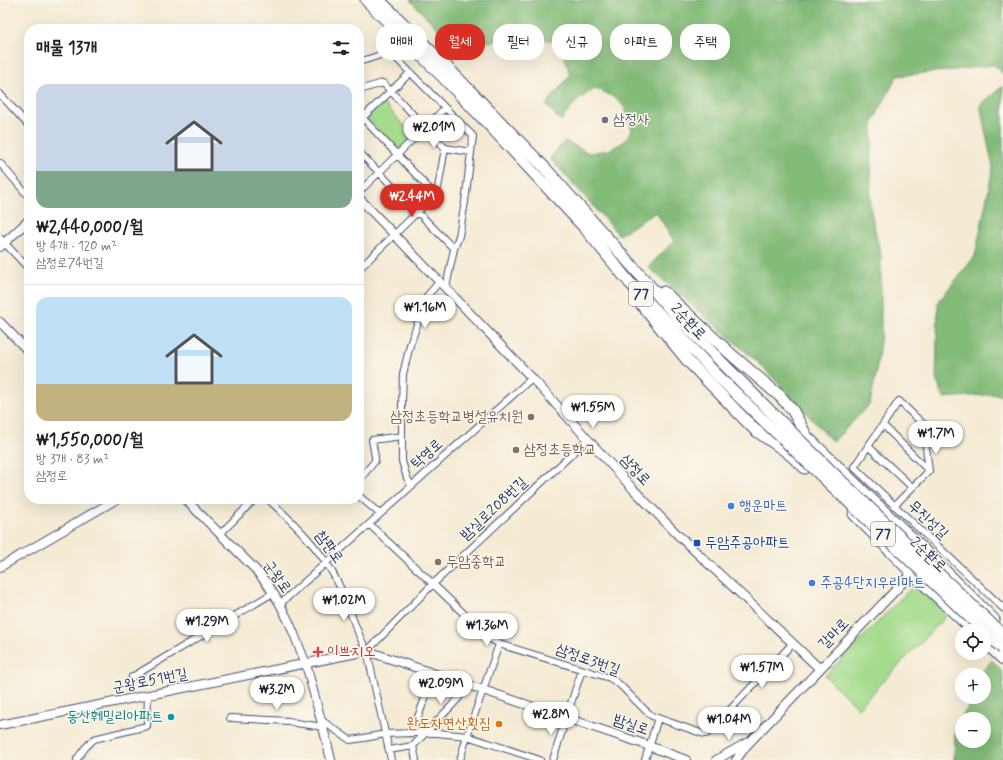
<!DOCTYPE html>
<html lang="ko">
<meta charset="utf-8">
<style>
:root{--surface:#fff;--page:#f6f6f6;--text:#202124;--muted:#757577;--line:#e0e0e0;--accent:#d93025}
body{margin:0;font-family:Mynerve,"Poor Story",sans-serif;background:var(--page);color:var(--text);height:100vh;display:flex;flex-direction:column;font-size:15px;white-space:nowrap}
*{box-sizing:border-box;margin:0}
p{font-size:13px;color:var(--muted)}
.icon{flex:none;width:22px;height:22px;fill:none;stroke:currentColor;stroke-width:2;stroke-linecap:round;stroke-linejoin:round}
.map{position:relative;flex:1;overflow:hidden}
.side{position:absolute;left:24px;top:24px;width:340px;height:480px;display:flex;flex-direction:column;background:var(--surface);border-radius:16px;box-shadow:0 4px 16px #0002}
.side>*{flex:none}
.hud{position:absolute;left:376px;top:24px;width:380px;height:36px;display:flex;gap:8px}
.tools{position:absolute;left:955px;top:624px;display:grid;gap:8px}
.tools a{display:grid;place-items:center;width:36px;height:36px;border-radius:50%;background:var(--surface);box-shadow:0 4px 16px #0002;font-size:20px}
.price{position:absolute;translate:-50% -34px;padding:0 9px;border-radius:14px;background:#fff;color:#222;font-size:13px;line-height:26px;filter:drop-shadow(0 1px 2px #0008)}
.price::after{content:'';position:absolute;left:50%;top:24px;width:12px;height:9px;margin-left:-6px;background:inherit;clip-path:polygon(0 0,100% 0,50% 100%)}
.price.active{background:var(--accent);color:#fff}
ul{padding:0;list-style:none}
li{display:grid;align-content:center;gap:8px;height:212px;padding:0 12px}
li+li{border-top:1px solid var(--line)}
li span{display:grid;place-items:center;height:124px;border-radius:12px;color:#555}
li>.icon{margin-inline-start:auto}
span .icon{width:72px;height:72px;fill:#fffc;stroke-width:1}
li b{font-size:17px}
h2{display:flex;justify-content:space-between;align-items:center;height:48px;padding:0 12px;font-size:17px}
.chip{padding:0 14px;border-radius:16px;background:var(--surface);box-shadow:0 4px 16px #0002;font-size:14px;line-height:36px}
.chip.active{background:var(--accent);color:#fff}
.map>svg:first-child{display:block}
.green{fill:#a4db8d;stroke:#608576}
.forest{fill:#83bb78;stroke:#4f756b;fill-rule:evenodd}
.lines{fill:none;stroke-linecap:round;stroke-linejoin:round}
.street-casing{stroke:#3c4b70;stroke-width:8}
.secondary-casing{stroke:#3c4b70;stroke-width:10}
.highway-casing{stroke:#3c4b70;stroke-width:13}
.street{stroke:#fff;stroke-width:6}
.secondary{stroke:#fff;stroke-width:8}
.highway{stroke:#fff;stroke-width:11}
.highway-bridge-casing{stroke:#3c4b70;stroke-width:13;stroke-linecap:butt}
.highway-bridge{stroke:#fff;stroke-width:11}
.worship-dot{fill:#6b7280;stroke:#fbf7ec;stroke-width:1.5}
.education-dot{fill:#8d6e63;stroke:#fbf7ec;stroke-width:1.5}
.shop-dot{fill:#3f7fe0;stroke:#fbf7ec;stroke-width:1.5}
.transit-dot{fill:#1a4fb4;stroke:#fbf7ec;stroke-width:1.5}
.health-dot{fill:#e0444e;stroke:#fbf7ec;stroke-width:1.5}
.culture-dot{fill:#0f9aa8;stroke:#fbf7ec;stroke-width:1.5}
.food-dot{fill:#e8710a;stroke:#fbf7ec;stroke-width:1.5}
.labels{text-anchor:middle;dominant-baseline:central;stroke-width:3;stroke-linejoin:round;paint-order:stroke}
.shield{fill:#fbf7ec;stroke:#5e6b89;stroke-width:1}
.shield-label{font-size:14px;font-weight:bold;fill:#1b2f5e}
.worship-label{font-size:15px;fill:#5b616d;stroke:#fbf7ec;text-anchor:start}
.street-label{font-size:15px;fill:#1b2f5e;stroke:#fbf7ec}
.education-label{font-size:15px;fill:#785e54;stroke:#fbf7ec;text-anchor:start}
.shop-label{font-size:15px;fill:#366cbe;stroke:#fbf7ec;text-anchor:start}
.transit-label{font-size:15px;fill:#164399;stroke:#fbf7ec;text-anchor:start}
.health-label{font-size:15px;fill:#be3a42;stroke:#fbf7ec;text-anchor:start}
.culture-label{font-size:15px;fill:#0d838f;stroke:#fbf7ec;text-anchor:end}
.food-label{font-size:15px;fill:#c56008;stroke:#fbf7ec;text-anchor:end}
</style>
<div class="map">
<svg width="1003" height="760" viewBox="0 0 1003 760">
<rect width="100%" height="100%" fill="#fbf7ec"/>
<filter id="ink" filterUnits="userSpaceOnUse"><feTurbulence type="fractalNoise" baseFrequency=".025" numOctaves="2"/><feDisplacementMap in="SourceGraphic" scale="8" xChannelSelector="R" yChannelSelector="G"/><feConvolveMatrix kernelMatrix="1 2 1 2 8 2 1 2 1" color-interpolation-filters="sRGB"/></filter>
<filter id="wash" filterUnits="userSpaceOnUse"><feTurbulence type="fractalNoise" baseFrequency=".012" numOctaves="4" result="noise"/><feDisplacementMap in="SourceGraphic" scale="16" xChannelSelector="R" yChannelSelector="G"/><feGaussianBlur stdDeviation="0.9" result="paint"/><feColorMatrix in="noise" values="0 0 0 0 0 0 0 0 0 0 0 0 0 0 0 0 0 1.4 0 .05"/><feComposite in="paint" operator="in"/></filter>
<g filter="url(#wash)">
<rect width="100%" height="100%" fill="#f5ebd4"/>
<path class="green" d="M382 102 415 137 399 152 366 118Z
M915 584 947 615 858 708 825 676Z"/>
<path class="forest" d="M410 0H1003V74L994 65 954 70 897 76 873 122 870 207 881 256V333L876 374 870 404 833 442 760 364 648 267 674 241 656 212 619 235 550 158 565 141 589 153 609 150 624 142 632 130 625 108 616 98 595 88 576 102 561 121 546 105 570 75 561 44 536 36 454 46Z
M1003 86V397L997 394 944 398 936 379 938 302 975 256 993 168 980 105Z
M992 660 998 666 1003 674V760H954L955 726 975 697H984V675H979ZM962 719H984V741H962Z"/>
</g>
<g filter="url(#ink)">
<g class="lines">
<g class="street-casing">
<path id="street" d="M359 62 390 52 473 136 465 202 459 236 454 249 446 287
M359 90 383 83 445 148 438 188 435 195 359 269
M0 94 29 126
M359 114 435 195
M359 121 410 73
M445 148 471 152
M359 152 454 249
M0 163 29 197
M359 192 445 108
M0 238 29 269
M883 425 929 471
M868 446 912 487
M359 480 375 461V457L372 440 402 436
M411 485 407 478 402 461V404L403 374 410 345 427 296 440 281
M359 496 380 514
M268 499C295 524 322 550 338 583 349 605 355 630 367 651L391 760
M894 506 929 471 923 424 899 401 854 467C904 515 954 561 1003 608
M369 524 433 584 489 638 499 644 610 678 619 684 645 710 652 716 701 733 706 734 709 732 793 643
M220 534 255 499
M280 604 532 378
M367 651 433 584 588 439
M132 677 273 593
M230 718 289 721 296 723 323 727
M321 720 350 740 364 738 385 734 412 733H437L467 736 540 760
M412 733 434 674
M413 746 416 760
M389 750 413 746 458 699 466 685
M77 759 85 748 94 739 147 726 148 695
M460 760 467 736 499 644
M553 760 566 718 582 670
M645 760 658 718"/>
</g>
<g class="secondary-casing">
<path id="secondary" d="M359 198 532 378 634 490 677 534 820 669
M0 247 29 220
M0 322 29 352
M185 499 255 569 268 585 280 604 290 624 306 664 326 739 331 760
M0 567 117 499
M0 725 367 651 641 743 686 760
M716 760 746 743
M736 760 747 745 915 570"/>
</g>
<g class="highway-casing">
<path id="highway" d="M366 0 440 74 491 127 584 227 629 282 718 376 763 420
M379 0 447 67 544 167 680 320 771 412
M664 292 733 356 781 397 793 411 807 437 929 555 994 620
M641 304 688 361 755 430 787 452 805 468
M854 514 912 573 974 631
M984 641 1003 659"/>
</g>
<use href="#street" class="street"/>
<use href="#secondary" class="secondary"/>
<use href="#highway" class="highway"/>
<g class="highway-bridge-casing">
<path id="highway-bridge" d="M771 412 834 474 1003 635
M763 420 1003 649"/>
</g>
<use href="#highway-bridge" class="highway-bridge"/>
</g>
</g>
<circle class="worship-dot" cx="605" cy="120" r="4"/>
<g class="education-dot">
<circle cx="531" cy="417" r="4"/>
<circle cx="516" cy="450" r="4"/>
<circle cx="438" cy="562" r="4"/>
</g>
<g class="shop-dot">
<circle cx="731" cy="506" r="4"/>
<circle cx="812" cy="583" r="4"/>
</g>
<rect class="transit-dot" x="693" y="539" width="8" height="8" rx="2"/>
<path class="health-dot" d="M316 646h4v4h4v4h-4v4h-4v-4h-4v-4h4z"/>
<circle class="culture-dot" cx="171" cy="717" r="4"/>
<circle class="food-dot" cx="499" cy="724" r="4"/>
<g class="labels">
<g class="shield">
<rect x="629" y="282" width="24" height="24" rx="3"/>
<rect x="871" y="522" width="24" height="24" rx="3"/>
</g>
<g class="shield-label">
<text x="641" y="294">77</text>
<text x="883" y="534">77</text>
</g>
<g class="worship-label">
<text x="613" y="120">삼정사</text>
</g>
<g class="street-label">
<text transform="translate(688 322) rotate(47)">2순환로</text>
<text transform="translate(427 454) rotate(-42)">탁영로</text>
<text transform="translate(635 470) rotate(47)">삼정로</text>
<text transform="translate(494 509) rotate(-43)">밤실로208번길</text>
<text transform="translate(928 520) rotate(43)">무진성길</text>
<text transform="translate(329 547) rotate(54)">참판로</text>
<text transform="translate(928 555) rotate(43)">2순환로</text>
<text transform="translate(277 577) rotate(54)">군왕로</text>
<text transform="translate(834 634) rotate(-46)">갈마로</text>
<text transform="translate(588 660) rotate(20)">삼정로3번길</text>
<text transform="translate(150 681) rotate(-11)">군왕로51번길</text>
<text transform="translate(631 725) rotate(19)">밤실로</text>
</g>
<g class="education-label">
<text x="523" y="417" text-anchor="end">삼정초등학교병설유치원</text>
<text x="524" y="450">삼정초등학교</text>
<text x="446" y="562">두암중학교</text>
</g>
<g class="shop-label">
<text x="739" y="506">행운마트</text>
<text x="820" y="583">주공4단지우리마트</text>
</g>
<g class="transit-label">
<text x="705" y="543">두암주공아파트</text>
</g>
<g class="health-label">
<text x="327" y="652">이쁘지오</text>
</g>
<g class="culture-label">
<text x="163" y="717">동산훼밀리아파트</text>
</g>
<g class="food-label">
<text x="491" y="724">완도자연산횟집</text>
</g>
</g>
</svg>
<div class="tools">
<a><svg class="icon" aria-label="locate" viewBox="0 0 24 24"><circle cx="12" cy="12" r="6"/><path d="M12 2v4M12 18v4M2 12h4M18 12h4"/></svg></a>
<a>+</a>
<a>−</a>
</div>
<b class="price" style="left:434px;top:149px">₩2.01M</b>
<b class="price active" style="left:412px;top:218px">₩2.44M</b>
<b class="price" style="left:425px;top:329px">₩1.16M</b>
<b class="price" style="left:593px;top:429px">₩1.55M</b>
<b class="price" style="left:936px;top:455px">₩1.7M</b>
<b class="price" style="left:344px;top:622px">₩1.02M</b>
<b class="price" style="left:207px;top:643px">₩1.29M</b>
<b class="price" style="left:487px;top:647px">₩1.36M</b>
<b class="price" style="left:762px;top:689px">₩1.57M</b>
<b class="price" style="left:441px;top:705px">₩2.09M</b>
<b class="price" style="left:277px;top:711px">₩3.2M</b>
<b class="price" style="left:551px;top:736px">₩2.8M</b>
<b class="price" style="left:729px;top:741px">₩1.04M</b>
<div class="hud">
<a class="chip">매매</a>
<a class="chip active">월세</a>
<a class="chip">필터</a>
<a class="chip">신규</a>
<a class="chip">아파트</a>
<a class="chip">주택</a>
</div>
<section class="side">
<h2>매물 13개<svg class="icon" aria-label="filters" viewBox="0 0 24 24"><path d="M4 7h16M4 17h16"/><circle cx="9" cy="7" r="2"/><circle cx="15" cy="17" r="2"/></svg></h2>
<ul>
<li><span style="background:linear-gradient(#c9d6e8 70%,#7fa58c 0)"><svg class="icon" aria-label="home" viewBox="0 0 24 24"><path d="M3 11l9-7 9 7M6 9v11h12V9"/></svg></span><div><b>₩2,440,000/월</b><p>방 4개 · 120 m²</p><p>삼정로74번길</p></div></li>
<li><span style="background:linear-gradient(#bfe0f5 70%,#c2b280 0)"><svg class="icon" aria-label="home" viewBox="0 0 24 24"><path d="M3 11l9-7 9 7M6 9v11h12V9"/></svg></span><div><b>₩1,550,000/월</b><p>방 3개 · 83 m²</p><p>삼정로</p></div></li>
</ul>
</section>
</div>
